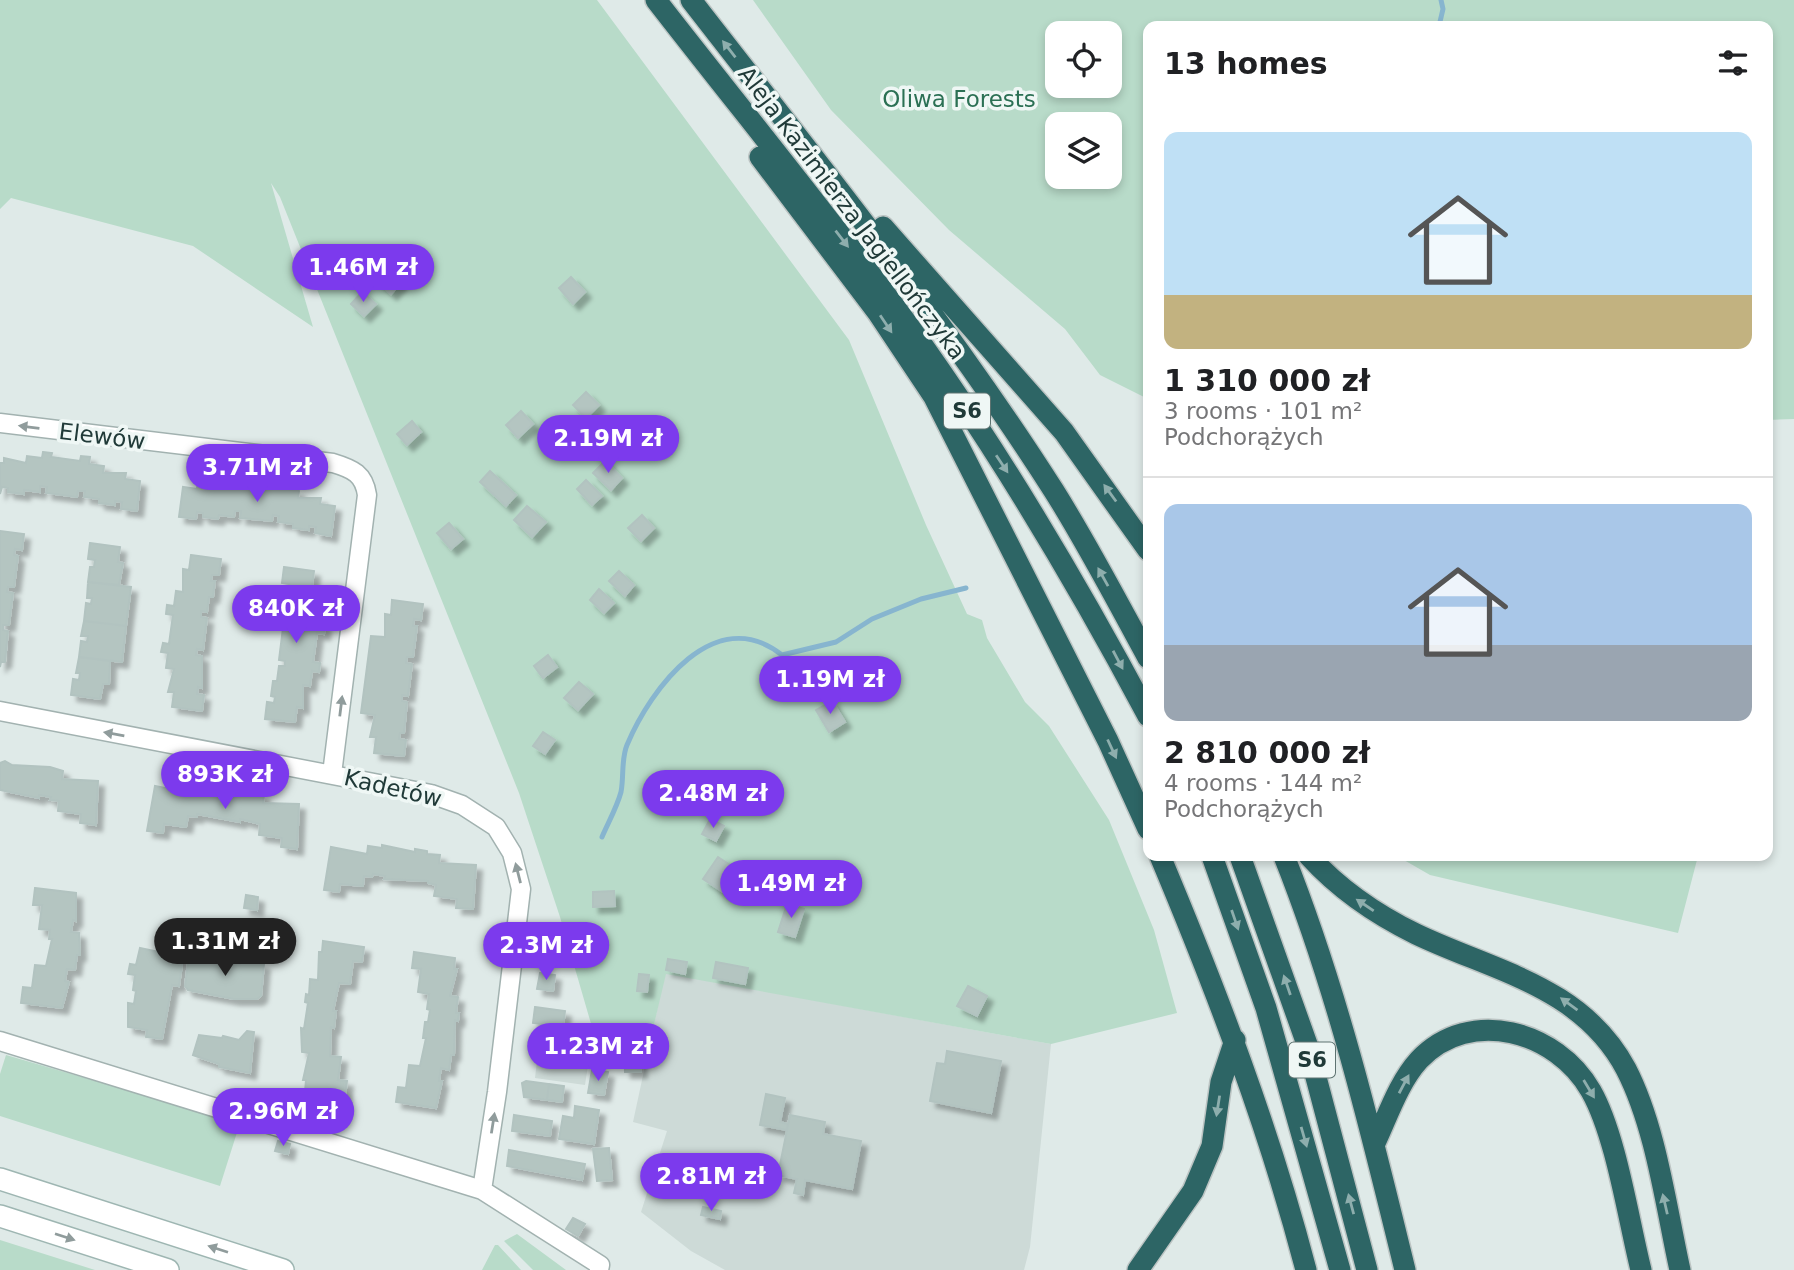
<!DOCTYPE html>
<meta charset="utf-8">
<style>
:root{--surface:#fff;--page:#f2f2f2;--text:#202124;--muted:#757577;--line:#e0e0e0;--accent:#7c3aed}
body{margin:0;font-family:"DejaVu Sans",sans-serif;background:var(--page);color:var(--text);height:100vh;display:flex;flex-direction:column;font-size:26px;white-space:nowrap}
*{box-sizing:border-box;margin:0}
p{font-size:23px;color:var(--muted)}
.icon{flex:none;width:38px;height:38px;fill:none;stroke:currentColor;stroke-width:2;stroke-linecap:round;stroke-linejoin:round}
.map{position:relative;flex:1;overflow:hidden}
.drawer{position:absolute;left:1143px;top:21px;width:630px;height:840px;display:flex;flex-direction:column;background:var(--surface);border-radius:14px;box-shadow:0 4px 10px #0003}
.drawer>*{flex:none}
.controls{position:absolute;left:1045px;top:21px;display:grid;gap:14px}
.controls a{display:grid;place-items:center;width:77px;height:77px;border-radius:14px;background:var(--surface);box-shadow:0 4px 10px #0003;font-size:35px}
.price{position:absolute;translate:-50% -60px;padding:0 16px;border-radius:24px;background:var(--accent);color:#fff;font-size:23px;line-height:46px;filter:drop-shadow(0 2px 4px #0008)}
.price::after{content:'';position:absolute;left:50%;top:42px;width:21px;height:16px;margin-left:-10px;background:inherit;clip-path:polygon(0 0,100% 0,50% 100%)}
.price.on{background:#222;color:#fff}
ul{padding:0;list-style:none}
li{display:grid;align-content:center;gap:14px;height:371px;padding:0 21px}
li+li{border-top:2px solid var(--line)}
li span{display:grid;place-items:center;height:217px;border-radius:14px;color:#555}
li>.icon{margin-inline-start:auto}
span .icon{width:126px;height:126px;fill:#fffc;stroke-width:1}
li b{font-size:30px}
h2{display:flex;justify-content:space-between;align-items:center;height:84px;padding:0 21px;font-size:30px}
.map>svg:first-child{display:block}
.built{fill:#cddad7}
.green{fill:#b8dbc9;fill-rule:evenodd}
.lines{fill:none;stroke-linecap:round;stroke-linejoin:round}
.stream{stroke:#87b5cf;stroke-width:5}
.building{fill:#b4c5c1;stroke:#b2c3c0;stroke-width:2;filter:url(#shadow)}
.minor-casing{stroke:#a2b2b0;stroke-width:21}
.secondary-casing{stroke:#9eb6b2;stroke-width:24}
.motorway-casing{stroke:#bcc4c3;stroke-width:24}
.minor{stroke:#fff;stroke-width:18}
.secondary{stroke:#fff;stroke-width:21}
.motorway{stroke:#2d6565;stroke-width:21}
.oneway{fill:#8eaead}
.oneway2{fill:#909c9c}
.labels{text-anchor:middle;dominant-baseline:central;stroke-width:7;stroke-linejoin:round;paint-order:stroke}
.shield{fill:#eff7f5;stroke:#5e7371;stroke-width:2}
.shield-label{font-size:21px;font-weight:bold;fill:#203a38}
.park-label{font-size:23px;fill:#2b7054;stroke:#eff7f5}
.street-label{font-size:23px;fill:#203a38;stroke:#eff7f5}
</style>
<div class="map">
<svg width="1794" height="1270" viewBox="0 0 1794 1270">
<defs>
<filter id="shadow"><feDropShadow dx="6" dy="6" stdDeviation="2" flood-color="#0004"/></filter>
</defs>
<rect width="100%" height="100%" fill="#dfeae8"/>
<path class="built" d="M665 973 1051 1044 1030 1247 1024 1270H725L691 1251 641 1212 667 1131 633 1122Z
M541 1027 581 1031 588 1065 585 1085 535 1078Z"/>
<path class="green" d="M0 0H597L849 340 926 525 967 614 982 620 987 638 1025 702 1049 726 1109 820 1154 930 1177 1013 1051 1044 666 974 652 1033 594 1034 560 917 519 793 280 197 271 183 313 327 193 246 11 198 0 209Z
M753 0H1794V419L1768 420V26H1148V399L1100 375 1065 329 949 230 831 110ZM1057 33H1110V86H1057ZM1057 124H1110V177H1057Z
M1397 856H1396H1698L1678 933 1430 875Z
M6 1055 240 1123 220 1186 0 1116V1074Z
M517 1234 566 1270H533L504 1241Z
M0 1240 95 1270H0Z
M495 1245H498L521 1270H482Z"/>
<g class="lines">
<path class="stream" d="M1439 26 1443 9 1441 0
M602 837C608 823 617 807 621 792 624 777 621 759 627 745 651 688 715 602 782 655L836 642 872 619 921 599 966 588"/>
</g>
<path class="building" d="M389 269 402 282 391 294 377 281Z
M571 277 585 292 573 304 559 288Z
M362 292 376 304 364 316 351 304Z
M586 392 599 405 586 418 573 405Z
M521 411 533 424 518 438 506 425Z
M412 421 421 432 407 445 397 434Z
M610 422 623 435 607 450 594 436Z
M43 452 52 453 51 457 80 461 81 456 90 457 89 464 104 466 103 473H126L125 479 140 481 137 511 121 509 122 502 115 501V505L99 503V499L84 497 85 491H78L77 497 46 493 47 487 40 486V492L24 490V494L8 492V488L2 487 0 494V463H4V458L26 463 27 456 42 458Z
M605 461 622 478 611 490 593 473Z
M490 471 516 495 506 506 480 482Z
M237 475 247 477 246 482 275 485 276 481 284 482 283 489 299 491 298 498H321L320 504 335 506 331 536 315 533 316 527 309 526V530L293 528V524L278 522 279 516 273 515 272 521 240 518 241 511H235L234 517 219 515 218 519 203 517V513L197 512 196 519 179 517 183 487 197 489 198 482 221 488 222 481 236 483Z
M586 480 602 496 592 505 577 489Z
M527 506 546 522 532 537 514 520Z
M642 515 654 528 641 541 628 528Z
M449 523 463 539 451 549 437 533Z
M0 531 24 534 22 550 15 549 14 555 18 556 14 587H8L7 592 13 593 9 625H3V630L8 631 5 662H1L0 667Z
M90 543 120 547 118 562 123 563 119 585 88 582 90 567H94L95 560 88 559Z
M191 555 221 559 219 575H212L211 581H215L213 597H209L207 612 201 611V617L207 618 203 650 197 649 196 655 202 656V688L198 687 197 694 204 695 202 711 172 707 174 692H168L174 669 166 668 168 653 161 652 163 643 169 644 173 615 166 614 167 605 174 606 176 591 183 592V569L189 570Z
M284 567 314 571 312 586H318L313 609H320L318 624 325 625 324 634 317 633 313 662 320 663 319 672 312 671 310 686 303 685V708L297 707 295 722 265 719 267 702 274 703 275 697 271 696 273 681H277L279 666H285V661L279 660 283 628H290V622L284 621V590L288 591 289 584 282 583Z
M619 571 634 585 625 596 609 581Z
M88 582 131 587 126 626 84 621 86 603 91 604 92 598H87Z
M599 589 614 603 604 613 590 600Z
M392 600 423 604 421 620 414 619 413 626H417L413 657H407L406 663 412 664 408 696 402 695V701L407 702 404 733H400L399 739 406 740 404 756 374 753 376 737H370L375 715 361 713 371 636 385 637V614L391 615Z
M84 621 126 626 122 662 79 657 81 641 87 642 88 636H81Z
M548 655 557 667 543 678 534 666Z
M79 657 110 661 109 684H103L100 699 71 695 73 679 79 680 80 673H76Z
M579 682 593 694 578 710 564 698Z
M832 701 845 722 829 732 816 710Z
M543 732 555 740 545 754 533 746Z
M5 761 12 765 50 767 63 771 62 779 98 781 96 825 80 823 81 814 58 811 59 801 50 800 51 797 39 795V798L0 790V763Z
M206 785 214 786V789L251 790V793L264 795 263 803 299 804 297 849 281 847 282 838 259 835 260 824 240 819V822L197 814V817L188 816 186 827 164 824 163 833 147 831 155 786 189 793 190 786 206 788Z
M710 819 724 826 716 841 702 834Z
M382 845 415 852V849L427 851V854L440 855 439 863 476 865 473 909 456 908 457 899 434 896 436 885 428 883V881L384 879 385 876 373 874 372 877 364 876 363 886 340 884 339 892 324 890 331 847 367 854 368 846 382 848Z
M718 857 741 872 726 894 703 879Z
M35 888 76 893V921L73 920 71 932 79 933 80 955H77L75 970 67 969 65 981 69 982 62 1008 21 1003 23 987 32 988 35 965 46 966 52 939H49L50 930 39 929 42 905H33Z
M614 891 615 906 593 907V892Z
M246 895 258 897 257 910 244 908Z
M787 904 804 909 795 937 778 932Z
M323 941 364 947 362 962 353 961 350 984 339 983 333 1011H336L334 1028 331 1027 330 1056 341 1057 338 1080 347 1081 345 1097 305 1092 306 1080H303L309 1053 302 1052 301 1028 304 1029 308 1003 305 1002 306 994 309 995 310 979 318 980 319 952H322Z
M140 948 183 957 179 986 172 985 162 1039 146 1037 147 1030 128 1027V1003L134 1004 136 991 133 990 135 975 128 974 130 964 136 965Z
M414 952 455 958 454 969H457L450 996 458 997 456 1013H459L458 1021 455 1020 454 1055H451L449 1070 441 1068 439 1081H442L436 1108 396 1102 398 1087 406 1088 409 1065 420 1066 426 1038H423L425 1022H428L430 1010 427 1009 429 994 418 992 421 969 412 968Z
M189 954 213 956 212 960 240 964 241 960 264 964 261 996 257 999H234L188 990 185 986Z
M668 959 687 962 685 974 666 970Z
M716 962 748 968 745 984 713 978Z
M540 973 555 975 553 991 537 989Z
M639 974 649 975 647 992 637 991Z
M968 986 987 996 977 1016 957 1006Z
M535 1007 565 1011 563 1027 533 1023Z
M247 1031 254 1032 250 1073 219 1067V1064L193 1055 199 1035 222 1038 223 1036 239 1040Z
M640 1041 641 1072H625L624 1042Z
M947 1051 1001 1061 991 1113 930 1101 937 1063 945 1064Z
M592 1070 608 1072 604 1095 588 1093Z
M526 1081 549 1084 547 1100 524 1097 522 1083Z
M549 1084 564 1086 562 1102 547 1100Z
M766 1094 785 1098 780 1122 788 1124 787 1130 760 1125Z
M575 1106 599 1110 594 1144 559 1139 563 1116 574 1118Z
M514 1115 552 1121 550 1136 512 1131Z
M790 1115 825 1122 823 1134 861 1141 852 1189 805 1180 803 1195 794 1193 797 1179 778 1175Z
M278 1141 290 1144 288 1154 275 1151Z
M609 1148 612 1180 597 1181 593 1149Z
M509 1150 585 1164 582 1180 507 1166Z
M703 1207 721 1211 720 1219 701 1215Z
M573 1218 585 1224 578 1236 566 1229Z"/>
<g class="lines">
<g class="minor-casing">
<path id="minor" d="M0 423 333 463C353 469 364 474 367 495L332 774
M0 711 431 794 462 805 496 827 512 853 521 889 497 1092 482 1190
M0 1041 482 1190 600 1265 599 1270"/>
</g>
<g class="secondary-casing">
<path id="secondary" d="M0 1179 283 1270
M0 1216 168 1270"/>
</g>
<g class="motorway-casing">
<path id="motorway" d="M656 0C729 94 804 186 875 280 979 417 1067 564 1148 716
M691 0C816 161 945 320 1054 491 1088 545 1118 603 1148 658
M760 157 878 313 934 397 1108 741 1148 829
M883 227 1064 432 1148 550
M1160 856C1217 992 1269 1128 1306 1270
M1212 856 1266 1008 1340 1270
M1240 856 1308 1047 1367 1270
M1284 856C1337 989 1371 1131 1405 1270
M1309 856C1339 889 1375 914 1416 934 1493 971 1582 986 1626 1069 1656 1127 1666 1207 1680 1270
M1374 1145C1387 1118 1398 1083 1419 1060 1470 1006 1557 1031 1591 1091 1616 1135 1628 1218 1641 1270
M1138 1270 1193 1191 1212 1146 1221 1082 1235 1040"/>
</g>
<use href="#minor" class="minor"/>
<use href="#secondary" class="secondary"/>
<use href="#motorway" class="motorway"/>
</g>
<defs><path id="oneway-solid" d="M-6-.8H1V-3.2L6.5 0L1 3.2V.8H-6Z" transform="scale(1.75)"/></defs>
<g class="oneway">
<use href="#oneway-solid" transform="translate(729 49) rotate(-128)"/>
<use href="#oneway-solid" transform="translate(842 239) rotate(52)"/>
<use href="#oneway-solid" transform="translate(886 324) rotate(56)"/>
<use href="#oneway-solid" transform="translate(1002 464) rotate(56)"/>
<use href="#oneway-solid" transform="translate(1110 493) rotate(-126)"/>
<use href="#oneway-solid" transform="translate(1103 577) rotate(-119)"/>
<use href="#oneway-solid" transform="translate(1118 660) rotate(62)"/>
<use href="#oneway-solid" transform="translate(1112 749) rotate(65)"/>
<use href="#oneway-solid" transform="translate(1365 905) rotate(-146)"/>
<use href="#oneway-solid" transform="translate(1235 920) rotate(71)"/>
<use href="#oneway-solid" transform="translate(1287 985) rotate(-109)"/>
<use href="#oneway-solid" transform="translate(1569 1004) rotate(-144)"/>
<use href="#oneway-solid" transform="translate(1404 1084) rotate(-62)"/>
<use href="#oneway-solid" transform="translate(1589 1089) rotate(59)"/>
<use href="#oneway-solid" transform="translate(1218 1106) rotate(99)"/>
<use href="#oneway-solid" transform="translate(1304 1137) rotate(74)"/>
<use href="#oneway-solid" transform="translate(1351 1204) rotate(-105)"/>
<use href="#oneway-solid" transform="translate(1665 1204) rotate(-103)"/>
</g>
<g class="oneway2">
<use href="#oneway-solid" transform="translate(29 427) rotate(-173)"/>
<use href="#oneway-solid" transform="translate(341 706) rotate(-83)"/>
<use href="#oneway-solid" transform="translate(114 734) rotate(-170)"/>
<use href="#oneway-solid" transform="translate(518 873) rotate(-104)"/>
<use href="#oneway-solid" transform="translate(493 1123) rotate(-81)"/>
<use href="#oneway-solid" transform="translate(65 1237) rotate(18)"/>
<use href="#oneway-solid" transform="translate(218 1249) rotate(-162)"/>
</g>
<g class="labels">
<g class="shield">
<rect x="944" y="393.5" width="46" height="35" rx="5"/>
<rect x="1289" y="1042.5" width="46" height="35" rx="5"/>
</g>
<g class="shield-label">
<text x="967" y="411">S6</text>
<text x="1312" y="1060">S6</text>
</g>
<g class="park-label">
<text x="959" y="99">Oliwa Forests</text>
</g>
<g class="street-label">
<text transform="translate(852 213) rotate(53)">Aleja Kazimierza Jagiellończyka</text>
<text transform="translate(102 436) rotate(7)">Elewów</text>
<text transform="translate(393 788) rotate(13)">Kadetów</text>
</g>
</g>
</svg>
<div class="controls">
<a><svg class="icon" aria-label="locate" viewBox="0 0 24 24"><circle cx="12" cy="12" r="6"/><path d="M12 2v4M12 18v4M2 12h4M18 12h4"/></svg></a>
<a><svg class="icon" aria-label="layers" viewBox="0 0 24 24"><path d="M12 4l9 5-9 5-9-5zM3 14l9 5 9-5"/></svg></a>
</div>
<b class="price" style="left:363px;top:304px">1.46M zł</b>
<b class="price" style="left:608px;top:475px">2.19M zł</b>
<b class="price" style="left:257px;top:504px">3.71M zł</b>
<b class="price" style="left:296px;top:645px">840K zł</b>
<b class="price" style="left:830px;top:716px">1.19M zł</b>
<b class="price" style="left:225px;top:811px">893K zł</b>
<b class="price" style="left:713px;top:830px">2.48M zł</b>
<b class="price" style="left:791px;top:920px">1.49M zł</b>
<b class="price on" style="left:225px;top:978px">1.31M zł</b>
<b class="price" style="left:546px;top:982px">2.3M zł</b>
<b class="price" style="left:598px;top:1083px">1.23M zł</b>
<b class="price" style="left:283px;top:1148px">2.96M zł</b>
<b class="price" style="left:711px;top:1213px">2.81M zł</b>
<section class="drawer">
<h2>13 homes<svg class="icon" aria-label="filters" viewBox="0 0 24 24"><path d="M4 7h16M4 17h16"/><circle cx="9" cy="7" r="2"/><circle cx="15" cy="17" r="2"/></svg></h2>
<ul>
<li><span style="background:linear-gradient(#bfe0f5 75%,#c2b280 0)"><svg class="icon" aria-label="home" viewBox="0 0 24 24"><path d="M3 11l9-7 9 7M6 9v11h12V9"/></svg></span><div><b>1 310 000 zł</b><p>3 rooms · 101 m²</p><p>Podchorążych</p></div></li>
<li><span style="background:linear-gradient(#a9c7e8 65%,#9aa5b1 0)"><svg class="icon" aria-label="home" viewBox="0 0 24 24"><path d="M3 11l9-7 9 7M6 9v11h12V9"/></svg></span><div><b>2 810 000 zł</b><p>4 rooms · 144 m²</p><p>Podchorążych</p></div></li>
</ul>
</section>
</div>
